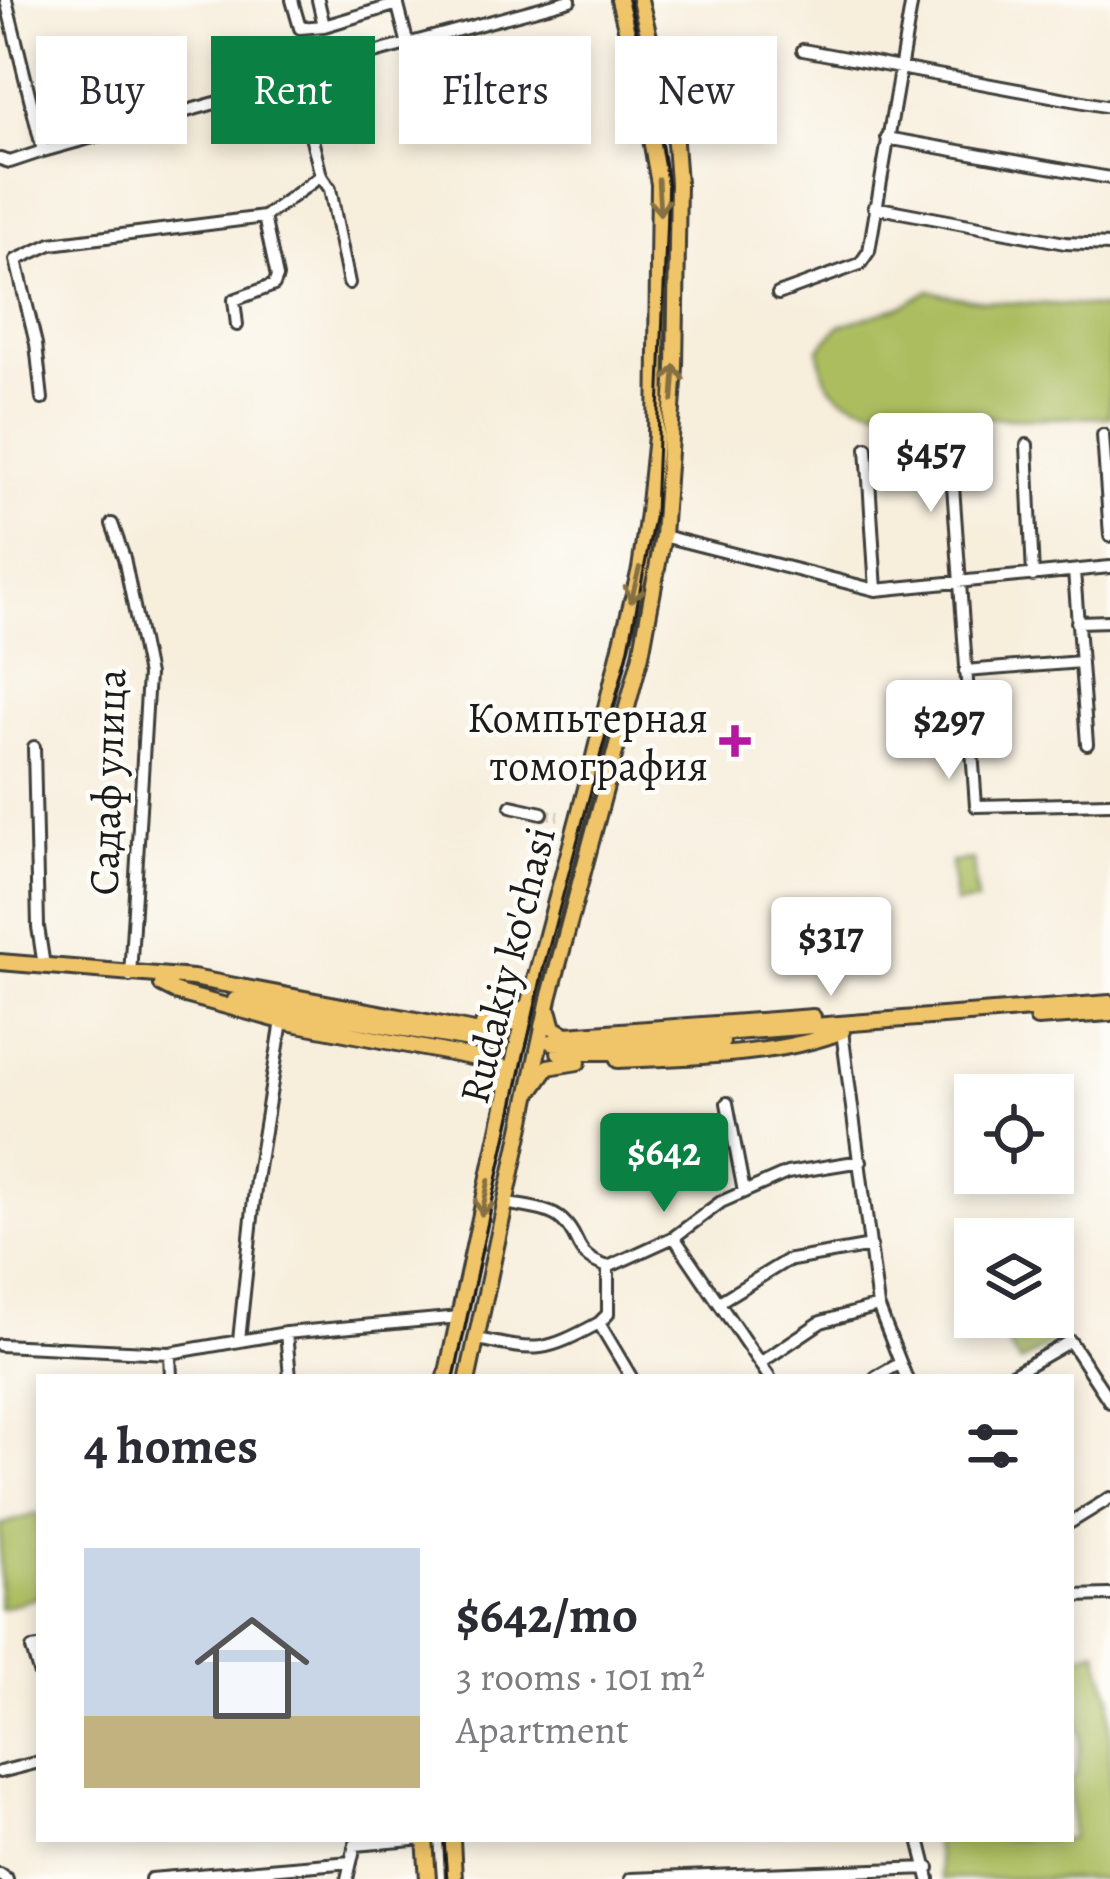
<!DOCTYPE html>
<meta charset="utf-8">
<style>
:root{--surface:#fff;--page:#f7f7f7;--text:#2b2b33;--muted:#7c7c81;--line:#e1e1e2;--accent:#0b8043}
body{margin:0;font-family:Alegreya,serif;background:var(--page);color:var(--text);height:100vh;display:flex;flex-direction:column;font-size:45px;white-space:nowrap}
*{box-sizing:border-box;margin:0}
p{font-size:39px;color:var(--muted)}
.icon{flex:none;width:66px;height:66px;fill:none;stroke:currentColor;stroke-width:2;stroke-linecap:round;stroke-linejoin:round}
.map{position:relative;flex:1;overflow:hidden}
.panel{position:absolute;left:36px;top:1374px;width:1038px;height:468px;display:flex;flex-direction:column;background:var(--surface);border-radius:0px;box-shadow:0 6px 18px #0003}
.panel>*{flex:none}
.banner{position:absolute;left:36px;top:36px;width:1038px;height:108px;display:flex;gap:24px}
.buttons{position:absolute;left:954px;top:1074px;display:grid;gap:24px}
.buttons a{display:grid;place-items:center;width:120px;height:120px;border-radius:0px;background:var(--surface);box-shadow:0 6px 18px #0003;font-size:60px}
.price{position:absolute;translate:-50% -102px;padding:0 27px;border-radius:12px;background:#fff;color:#222;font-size:39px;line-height:78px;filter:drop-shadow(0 3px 6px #0008)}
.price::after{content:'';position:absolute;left:50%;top:72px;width:36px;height:27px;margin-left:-18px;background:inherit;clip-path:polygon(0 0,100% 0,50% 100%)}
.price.current{background:var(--accent);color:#fff}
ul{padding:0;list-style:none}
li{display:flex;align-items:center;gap:36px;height:300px;padding:0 48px}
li+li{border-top:3px solid var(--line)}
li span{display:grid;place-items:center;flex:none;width:336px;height:240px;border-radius:0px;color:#555}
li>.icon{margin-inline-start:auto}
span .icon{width:144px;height:144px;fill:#fffc;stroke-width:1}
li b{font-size:51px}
h2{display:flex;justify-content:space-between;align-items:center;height:144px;padding:0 48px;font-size:51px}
.pill{padding:0 42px;border-radius:0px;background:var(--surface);box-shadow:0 6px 18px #0003;font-size:42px;line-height:108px}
.pill.current{background:var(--accent);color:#fff}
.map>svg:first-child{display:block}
.green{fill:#acbd60;stroke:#646c3e;stroke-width:3}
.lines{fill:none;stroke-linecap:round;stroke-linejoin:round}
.minor-tunnel{stroke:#d6cebf;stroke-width:10;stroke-dasharray:10 5;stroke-linecap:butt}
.minor-casing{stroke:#3d3c39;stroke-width:16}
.major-casing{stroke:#3d3c39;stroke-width:20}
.minor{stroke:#fff;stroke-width:10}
.major{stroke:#f0c469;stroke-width:14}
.tram{stroke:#1c1c1c;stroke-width:3}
.oneway{stroke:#867042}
.poi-dot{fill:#b5179e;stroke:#fdfcf7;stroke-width:4.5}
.labels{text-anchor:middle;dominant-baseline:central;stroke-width:9;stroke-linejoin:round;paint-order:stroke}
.poi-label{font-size:42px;fill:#1c1c1c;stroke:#fdfcf7;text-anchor:end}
.street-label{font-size:42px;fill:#1c1c1c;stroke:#fdfcf7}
</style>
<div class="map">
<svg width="1110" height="1879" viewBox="0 0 1110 1879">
<rect width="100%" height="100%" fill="#fdfcf7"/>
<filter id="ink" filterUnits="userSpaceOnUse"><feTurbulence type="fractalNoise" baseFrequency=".00833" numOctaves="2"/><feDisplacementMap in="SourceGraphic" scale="24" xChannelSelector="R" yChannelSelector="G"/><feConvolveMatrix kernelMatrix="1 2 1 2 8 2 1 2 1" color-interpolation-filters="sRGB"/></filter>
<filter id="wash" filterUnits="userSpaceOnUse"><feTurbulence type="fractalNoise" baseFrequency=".004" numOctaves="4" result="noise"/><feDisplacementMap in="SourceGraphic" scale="48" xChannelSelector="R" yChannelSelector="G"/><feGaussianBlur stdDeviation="2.7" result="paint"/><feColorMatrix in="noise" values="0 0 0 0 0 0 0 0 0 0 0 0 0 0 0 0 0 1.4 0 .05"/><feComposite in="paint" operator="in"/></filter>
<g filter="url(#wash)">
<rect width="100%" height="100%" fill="#f7eedc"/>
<path class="green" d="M929 290C987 309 1050 299 1110 309V417C1055 417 873 427 835 391 823 380 821 364 819 349L839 326 904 305Z
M973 860 977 902 955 904 951 862Z
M1013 1317H1050L1046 1321 1057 1339 1020 1363 1008 1345 1024 1334Z
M39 1513V1597L0 1609V1525Z
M1097 1650 1110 1696V1879H941L934 1839H1071V1778L1076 1775 1081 1736 1071 1693V1658Z"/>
</g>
<g filter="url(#ink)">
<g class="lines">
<path class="minor-tunnel" d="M542 813 559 816"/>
<g class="minor-casing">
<path id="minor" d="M6 0 43 151 262 90 272 76 333 64 570 0
M292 0 300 28 324 26
M318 0 324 26 398 4
M397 2 408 45
M803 50 1110 107
M887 138 1110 178
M0 159 10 162 43 151
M321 176 330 189 349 283
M874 207 1065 243 1110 245
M778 294 860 264 869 251 912 0
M237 325 234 300 274 285 277 277 264 217
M42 399 36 344 16 260 51 244 264 217 321 176 307 119 303 74 295 71
M1103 435 1110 536
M950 444 976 806 1110 803
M1027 445 1033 576
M867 448 876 590
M112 524 124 558 148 675 130 976
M663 536 876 590 1110 567
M1074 571 1087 744
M1077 622 1110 621
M965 671 1081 662
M34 747 38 927 44 966
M511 806 542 813
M842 1031 878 1306 906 1377
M727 1103 744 1192
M505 1203C522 1207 549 1208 562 1220 584 1240 570 1254 608 1267V1314L599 1323
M608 1267 674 1237
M719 1302 786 1261 871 1246
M286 1333 290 1377
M477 1339C539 1352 543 1353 599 1323L631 1377
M239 1340 256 1180 282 1021
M0 1345 170 1353 286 1333 460 1317
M170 1353 171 1377
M760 1363 821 1322 878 1306
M769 1377 674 1237 721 1202 787 1173 861 1161
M876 1377 899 1364
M1008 1377 1070 1341 1110 1402
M1071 1522 1110 1498
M1071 1596 1110 1595
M39 1648 32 1649 39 1672
M0 1772 39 1762
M919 1839 929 1879
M0 1874 7 1879
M151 1879 351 1862
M347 1879 355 1845 425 1839
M630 1879 929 1868"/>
</g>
<g class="major-casing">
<path id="major" d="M0 962 193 978 501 1036
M162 985 178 993 282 1021 492 1061 501 1066 503 1083
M235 1000 499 1045
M550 1013 554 1028 566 1035 813 1017
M1037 1018 1110 1013
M483 1024H510L524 1008
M551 1042 593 1043 1110 1003
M559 1052H611L722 1042
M618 1060C684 1057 782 1056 842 1031
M534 1087 548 1067 578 1062
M446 1377 516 1051 589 777 640 569 648 513 656 436 659 184 644 100 619 0
M468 1377 549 999 641 655 663 536 675 367 678 183 675 143 640 0
M425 1839 428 1879
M452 1839 454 1879"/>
</g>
<use href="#minor" class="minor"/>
<use href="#major" class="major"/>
<path class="tram" d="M454 1377 543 970 628 652 655 513 668 187 657 113 629 0
M444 1839 447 1879"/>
</g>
<defs><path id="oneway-shaft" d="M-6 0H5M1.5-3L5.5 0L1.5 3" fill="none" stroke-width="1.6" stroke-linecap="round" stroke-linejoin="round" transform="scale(3)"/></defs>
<g class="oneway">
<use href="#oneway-shaft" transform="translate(659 197) rotate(87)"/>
<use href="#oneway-shaft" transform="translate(674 383) rotate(-86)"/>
<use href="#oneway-shaft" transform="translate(635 585) rotate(104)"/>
<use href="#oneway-shaft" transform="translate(485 1198) rotate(102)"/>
</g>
</g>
<path class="poi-dot" d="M729 723h12v12h12v12h-12v12h-12v-12h-12v-12h12z"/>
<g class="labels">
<g class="poi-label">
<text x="708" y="717">Компьтерная<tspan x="708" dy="48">томография</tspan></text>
</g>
<g class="street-label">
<text transform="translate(107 782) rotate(-88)">Садаф улица</text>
<text transform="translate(507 965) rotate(-76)">Rudakiy ko'chasi</text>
</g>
</g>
</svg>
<div class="buttons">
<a><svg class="icon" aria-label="locate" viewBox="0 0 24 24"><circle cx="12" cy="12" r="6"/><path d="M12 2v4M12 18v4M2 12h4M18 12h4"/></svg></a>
<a><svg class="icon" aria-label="layers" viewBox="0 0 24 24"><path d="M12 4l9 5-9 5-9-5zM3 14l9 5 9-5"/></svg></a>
</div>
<b class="price" style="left:931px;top:515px">$457</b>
<b class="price" style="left:949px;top:782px">$297</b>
<b class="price" style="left:831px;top:999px">$317</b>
<b class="price current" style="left:664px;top:1215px">$642</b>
<div class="banner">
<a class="pill">Buy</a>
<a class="pill current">Rent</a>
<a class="pill">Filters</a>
<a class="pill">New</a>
</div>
<section class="panel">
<h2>4 homes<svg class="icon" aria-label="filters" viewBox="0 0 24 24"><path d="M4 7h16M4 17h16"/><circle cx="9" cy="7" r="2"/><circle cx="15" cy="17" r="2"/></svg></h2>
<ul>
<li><span style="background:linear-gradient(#c9d6e8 70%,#c2b280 0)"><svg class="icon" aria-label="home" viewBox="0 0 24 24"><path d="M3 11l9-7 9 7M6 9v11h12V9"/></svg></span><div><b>$642/mo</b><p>3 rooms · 101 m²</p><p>Apartment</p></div></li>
</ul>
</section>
</div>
